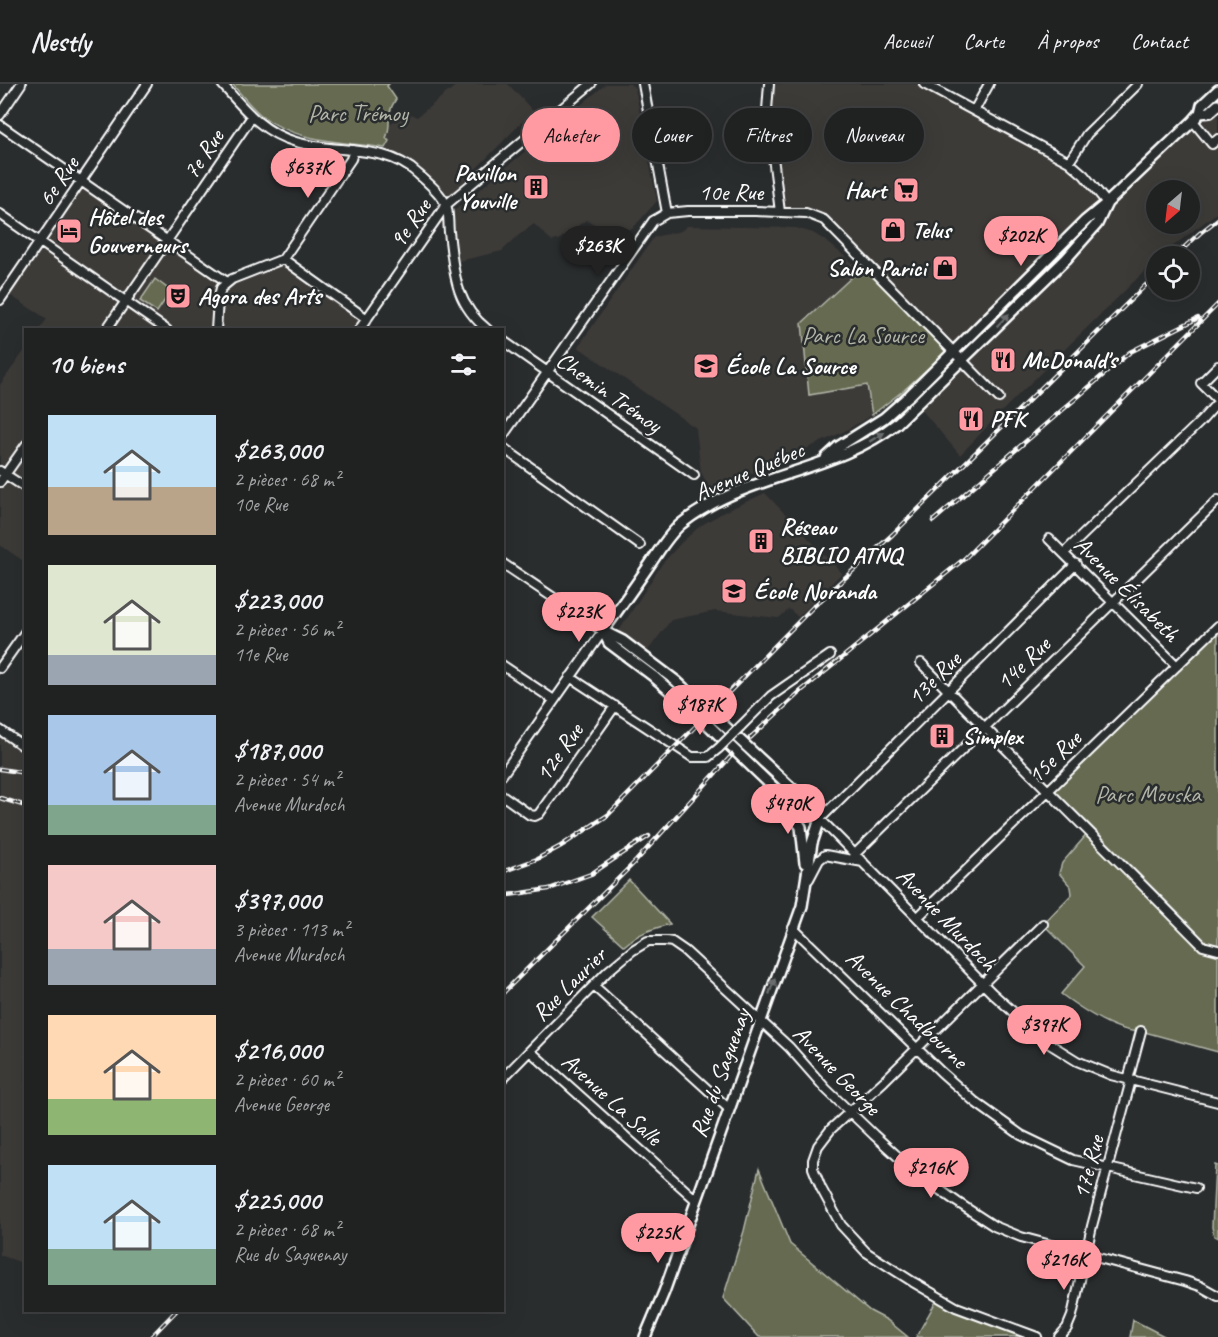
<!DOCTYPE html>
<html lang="fr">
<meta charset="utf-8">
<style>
:root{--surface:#202222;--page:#2d2f2f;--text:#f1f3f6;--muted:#a2a4a5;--line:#3d3f40;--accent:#ff9aa2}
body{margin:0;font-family:Caveat,sans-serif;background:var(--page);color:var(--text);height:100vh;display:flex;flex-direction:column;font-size:22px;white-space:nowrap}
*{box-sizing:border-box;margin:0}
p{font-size:20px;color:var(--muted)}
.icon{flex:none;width:33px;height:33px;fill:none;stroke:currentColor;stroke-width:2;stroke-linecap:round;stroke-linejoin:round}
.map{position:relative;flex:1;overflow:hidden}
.sheet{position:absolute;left:24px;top:244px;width:480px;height:984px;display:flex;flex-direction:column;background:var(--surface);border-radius:0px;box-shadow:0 6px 24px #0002,0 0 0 2px var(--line)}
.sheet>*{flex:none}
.banner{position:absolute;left:522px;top:24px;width:570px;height:54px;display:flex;gap:12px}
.needle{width:39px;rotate:208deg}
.tools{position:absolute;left:1146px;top:96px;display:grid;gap:12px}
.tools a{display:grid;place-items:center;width:54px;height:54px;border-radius:50%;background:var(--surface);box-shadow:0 6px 24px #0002,0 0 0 2px var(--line);font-size:30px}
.price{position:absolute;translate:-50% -51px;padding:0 14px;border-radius:21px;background:var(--accent);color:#111;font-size:20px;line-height:39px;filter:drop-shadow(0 2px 3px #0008)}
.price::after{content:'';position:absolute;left:50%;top:36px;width:18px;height:14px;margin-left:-9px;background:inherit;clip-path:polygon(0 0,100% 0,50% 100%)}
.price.selected{background:#222;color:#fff}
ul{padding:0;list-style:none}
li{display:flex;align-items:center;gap:18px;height:150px;padding:0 24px}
li span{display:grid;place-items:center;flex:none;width:168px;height:120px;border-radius:0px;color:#555}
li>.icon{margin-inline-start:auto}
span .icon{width:72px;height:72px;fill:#fffc;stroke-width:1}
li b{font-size:26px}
h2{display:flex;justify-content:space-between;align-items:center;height:72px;padding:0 24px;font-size:26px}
.tag{padding:0 21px;border-radius:27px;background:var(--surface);box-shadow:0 6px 24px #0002,0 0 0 2px var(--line);font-size:21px;line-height:54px}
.tag.selected{background:var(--accent);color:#111}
header{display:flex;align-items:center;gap:36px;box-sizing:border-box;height:84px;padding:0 30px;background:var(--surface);border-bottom:2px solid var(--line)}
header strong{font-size:28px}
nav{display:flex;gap:33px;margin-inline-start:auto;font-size:21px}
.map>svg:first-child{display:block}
.built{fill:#3e3a39;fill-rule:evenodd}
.green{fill:#656b51;stroke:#b2b5a8;stroke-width:1.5}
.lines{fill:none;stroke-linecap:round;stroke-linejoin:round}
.minor-casing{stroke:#fff;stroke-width:12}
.major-casing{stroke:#fff;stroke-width:14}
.minor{stroke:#2a2d2e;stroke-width:8}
.major{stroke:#2a2d2e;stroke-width:9}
.rail-casing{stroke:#fff;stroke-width:4.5}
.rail{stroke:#2a2d2e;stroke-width:2;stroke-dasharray:7;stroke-linecap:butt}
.minor-bridge-casing{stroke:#fff;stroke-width:12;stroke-linecap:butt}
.minor-bridge{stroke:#2a2d2e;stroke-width:8}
.oneway{fill:#6a6c6d}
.labels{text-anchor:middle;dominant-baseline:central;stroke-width:5;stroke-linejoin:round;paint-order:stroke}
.park-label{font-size:24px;fill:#b2b5a8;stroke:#2a2d2e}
.street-label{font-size:24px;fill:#fff;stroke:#2a2d2e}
.poi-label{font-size:24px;font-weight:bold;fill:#fff;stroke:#2a2d2e;text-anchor:start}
</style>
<header>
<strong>Nestly</strong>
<nav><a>Accueil</a><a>Carte</a><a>À propos</a><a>Contact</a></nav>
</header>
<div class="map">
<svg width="1218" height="1253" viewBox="0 0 1218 1253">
<rect width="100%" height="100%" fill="#2a2d2e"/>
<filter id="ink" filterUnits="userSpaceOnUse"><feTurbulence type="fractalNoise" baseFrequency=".0167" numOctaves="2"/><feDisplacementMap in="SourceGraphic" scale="12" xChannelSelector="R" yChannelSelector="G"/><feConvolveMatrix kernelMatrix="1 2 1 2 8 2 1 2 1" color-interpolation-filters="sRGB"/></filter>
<g filter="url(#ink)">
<path class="built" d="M458 0H508L533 27 447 114 385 64 386 42 408 29 417 33Z
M606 0H630L635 4 657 117 632 145 606 146 586 136 560 155 552 157 534 140 520 150 502 167 459 177 451 132 455 126Z
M769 0H924L1069 78 1108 119 1190 46 1218 27V128L1160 172H1156V176L1004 325 960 371 920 324 967 276 834 139 820 128 807 125 780 128 768 13ZM1156 106H1190V140H1156Z
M81 97 226 198 283 175 367 235 359 246H39L47 235 5 208Z
M687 142 796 144 813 149 826 157 861 186 802 239 810 311 867 301 872 331 843 348 711 408 701 388 696 344 578 263 654 153 681 147Z
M25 266V478L0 461V301Z
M765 409 842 489 798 533 789 525 779 534 715 527 671 536 646 569 617 550 662 480 681 459 700 442 724 428Z
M0 646 26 664 25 1180 0 1171Z"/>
<path class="green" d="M232 0H389L387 2 396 15C384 33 393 38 386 54L389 57 385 64C342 57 296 59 261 31 250 22 241 10 232 0Z
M867 179 946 268 904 306 872 331 867 301 809 311 802 239Z
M155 195 171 207 157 228 140 217Z
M1218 542V968L1141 947C1118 950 1080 924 1061 910L1085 882 1043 840 1072 810 1071 803 1059 789 1062 779 1089 748 1047 708Z
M629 796 670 840C650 846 640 848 624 862L592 833Z
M1215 1081 1218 1082V1154L1214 1152 1212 1143Z
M759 1085 790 1160 870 1227 887 1236 908 1253H759L723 1214 744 1147Z
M938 1214 1037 1253H916Z
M1133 1236 1166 1253H1130Z"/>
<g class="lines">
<g class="minor-casing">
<path id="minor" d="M222 0C244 25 263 49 296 58 337 70 385 59 418 90 427 98 441 109 446 121 449 128 448 140 449 148 454 188 454 219 488 246
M643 0 667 129
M769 0 767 26 780 128
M924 0 1069 78 1084 91 1107 119
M974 27 989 0
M0 31 21 0
M1193 37 1212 60 1218 55
M0 41 227 198
M1069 78 1087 50 1138 0
M0 130 167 246
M283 175 367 235
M0 216 147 0
M106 246 251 34
M216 246 218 216 221 204 232 195 283 175 351 75 354 66
M359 246 446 121 591 0
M502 256 694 391
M1218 282 1201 299 1218 316
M502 353 653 137 667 129 688 127H755L806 129 824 136 999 314
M502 363 640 461
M0 387 26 404
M0 398 26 361
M1049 455 1177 582
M1064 469 1201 337 1218 318
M502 479 603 547 502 691
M1076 480 820 735 992 909 1048 959 1077 977 1111 991 1218 1018
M921 579C1014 674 1109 767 1203 862L1218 866
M502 581 554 616
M0 584 26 547
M570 593 692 673H708L719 664
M740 643 771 612 830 571
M0 646 26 664
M502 711 530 731 535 732 539 730 615 622
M855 770 1218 416
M809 795 819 776 825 771 863 778
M918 833 1218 542
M793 844 941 988 975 1018 1021 1051 1073 1076 1196 1104
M594 902 728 1024
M530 967 695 1115
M504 993 608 887 633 866 648 857H666L672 858 685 867 789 963 826 1005 874 1051 916 1089 957 1118 994 1142 1021 1153 1185 1197 1200 1202 1218 1212
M1128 996 1141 947
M1037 1253 956 1223 913 1198 866 1168 841 1141 821 1104 813 1084V1076L818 1062 831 1045 884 997 1043 840
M1059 1253 1067 1244 1072 1232 1092 1142 1131 996"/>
</g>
<g class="major-casing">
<path id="major" d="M1200 29 1210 28 1218 21
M826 374 838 363 884 334 910 311 1085 137 1107 119 1193 37 1200 29 1202 21 1218 6
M603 547C618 526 633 505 648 483 658 469 667 452 681 440 743 390 834 389 896 340L1066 175 1097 140 1107 119
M603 547 609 559 653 592 699 632 775 705 792 720 820 735
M603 547 623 557 676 597 798 710 814 729
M783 717 801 743 805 779
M645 1253 664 1208 802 822 812 759 820 735"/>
</g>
<use href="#minor" class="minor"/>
<use href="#major" class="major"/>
<g class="rail-casing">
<path id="rail" d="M1175 172 1200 149 1218 135
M933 437 1130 268 1198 234
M750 654 801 607 964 475 1218 220
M0 685 26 689
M0 714 26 722
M502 788 537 775 561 762 608 731 813 523 893 450 1156 191
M502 812 549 805 591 790 649 752
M502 910 636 777 732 671
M151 1253 176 1227"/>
</g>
<use href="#rail" class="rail"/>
<g class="minor-bridge-casing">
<path id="minor-bridge" d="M719 664 740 643"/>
</g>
<use href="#minor-bridge" class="minor-bridge"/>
</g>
<defs><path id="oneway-solid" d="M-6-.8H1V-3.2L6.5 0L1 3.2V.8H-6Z" transform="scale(1.5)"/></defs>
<g class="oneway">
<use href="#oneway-solid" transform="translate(1003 236) rotate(-45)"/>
<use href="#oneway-solid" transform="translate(877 353) rotate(-31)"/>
<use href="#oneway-solid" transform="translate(772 902) rotate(-71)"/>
</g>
</g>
<defs>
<g id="building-square" transform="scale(1.35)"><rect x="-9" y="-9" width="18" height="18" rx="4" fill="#ff9aa2" stroke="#2a2d2e"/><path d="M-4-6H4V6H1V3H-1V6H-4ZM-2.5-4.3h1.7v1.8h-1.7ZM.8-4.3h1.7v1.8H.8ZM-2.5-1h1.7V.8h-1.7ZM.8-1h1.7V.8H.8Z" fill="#111"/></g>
<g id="supermarket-square" transform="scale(1.35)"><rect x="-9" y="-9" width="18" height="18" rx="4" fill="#ff9aa2" stroke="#2a2d2e"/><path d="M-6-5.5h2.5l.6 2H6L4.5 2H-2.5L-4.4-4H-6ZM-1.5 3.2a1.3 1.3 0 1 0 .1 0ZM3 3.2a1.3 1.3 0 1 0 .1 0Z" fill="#111"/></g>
<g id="shop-square" transform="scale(1.35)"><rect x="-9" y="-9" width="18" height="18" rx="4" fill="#ff9aa2" stroke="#2a2d2e"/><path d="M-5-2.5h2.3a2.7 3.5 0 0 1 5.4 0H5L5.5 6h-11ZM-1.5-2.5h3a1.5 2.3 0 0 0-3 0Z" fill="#111"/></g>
<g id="hotel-square" transform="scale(1.35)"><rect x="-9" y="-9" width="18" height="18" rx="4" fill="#ff9aa2" stroke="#2a2d2e"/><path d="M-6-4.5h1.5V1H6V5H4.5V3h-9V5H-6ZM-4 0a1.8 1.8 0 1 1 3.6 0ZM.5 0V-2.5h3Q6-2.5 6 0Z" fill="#111"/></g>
<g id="theatre-square" transform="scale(1.35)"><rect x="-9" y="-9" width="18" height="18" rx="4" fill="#ff9aa2" stroke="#2a2d2e"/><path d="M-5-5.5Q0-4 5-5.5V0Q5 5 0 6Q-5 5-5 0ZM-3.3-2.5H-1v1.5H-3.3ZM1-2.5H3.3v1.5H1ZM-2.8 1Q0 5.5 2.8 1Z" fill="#111"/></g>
<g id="restaurant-square" transform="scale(1.35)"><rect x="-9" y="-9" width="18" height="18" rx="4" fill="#ff9aa2" stroke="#2a2d2e"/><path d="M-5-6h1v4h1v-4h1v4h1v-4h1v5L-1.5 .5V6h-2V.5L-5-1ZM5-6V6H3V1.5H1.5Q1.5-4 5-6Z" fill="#111"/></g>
<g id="school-square" transform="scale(1.35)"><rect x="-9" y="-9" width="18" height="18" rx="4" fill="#ff9aa2" stroke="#2a2d2e"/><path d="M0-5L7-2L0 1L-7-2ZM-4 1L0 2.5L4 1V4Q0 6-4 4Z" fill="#111"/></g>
</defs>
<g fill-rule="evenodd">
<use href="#building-square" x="536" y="103"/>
<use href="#supermarket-square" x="906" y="106"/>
<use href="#shop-square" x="893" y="146"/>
<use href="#hotel-square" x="69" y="147"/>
<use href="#shop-square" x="945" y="184"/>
<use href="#theatre-square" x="178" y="212"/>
<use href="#restaurant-square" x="1003" y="276"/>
<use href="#school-square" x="706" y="282"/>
<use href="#restaurant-square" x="971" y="335"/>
<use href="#building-square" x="761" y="457"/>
<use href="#school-square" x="734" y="507"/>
<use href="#building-square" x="942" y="652"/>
</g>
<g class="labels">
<g class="park-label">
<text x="358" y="29">Parc Trémoy</text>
<text x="863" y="251">Parc La Source</text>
<text x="1148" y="710">Parc Mouska</text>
</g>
<g class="street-label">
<text transform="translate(203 70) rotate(-56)">7e Rue</text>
<text transform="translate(58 97) rotate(-56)">6e Rue</text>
<text x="731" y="108">10e Rue</text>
<text transform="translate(410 139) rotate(-55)">9e Rue</text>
<text transform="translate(609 308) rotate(35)">Chemin Trémoy</text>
<text transform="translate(749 387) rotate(-23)">Avenue Québec</text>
<text transform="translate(1127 505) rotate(45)">Avenue Élisabeth</text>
<text transform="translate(1023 579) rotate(-44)">14e Rue</text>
<text transform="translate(934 594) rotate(-45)">13e Rue</text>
<text transform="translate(559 668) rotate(-55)">12e Rue</text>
<text transform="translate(1054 673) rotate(-44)">15e Rue</text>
<text transform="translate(947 835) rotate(46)">Avenue Murdoch</text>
<text transform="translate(569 900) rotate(-45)">Rue Laurier</text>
<text transform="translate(907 925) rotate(44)">Avenue Chadbourne</text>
<text transform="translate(837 986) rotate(46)">Avenue George</text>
<text transform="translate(720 989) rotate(-70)">Rue du Saguenay</text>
<text transform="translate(612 1015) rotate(42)">Avenue La Salle</text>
<text transform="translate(1088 1083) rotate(-75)">17e Rue</text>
</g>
<g class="poi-label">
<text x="516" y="89" text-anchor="end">Pavillon<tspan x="516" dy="28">Youville</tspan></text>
<text x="886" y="106" text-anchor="end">Hart</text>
<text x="88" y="133">Hôtel des<tspan x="88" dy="28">Gouverneurs</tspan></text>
<text x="912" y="146">Telus</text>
<text x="926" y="184" text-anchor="end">Salon Parici</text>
<text x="198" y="212">Agora des Arts</text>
<text x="1022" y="276">McDonald's</text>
<text x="726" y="282">École La Source</text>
<text x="990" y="335">PFK</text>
<text x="780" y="443">Réseau<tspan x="780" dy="28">BIBLIO ATNQ</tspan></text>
<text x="754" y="507">École Noranda</text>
<text x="962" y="652">Simplex</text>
</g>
</g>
</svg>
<div class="tools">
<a><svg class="needle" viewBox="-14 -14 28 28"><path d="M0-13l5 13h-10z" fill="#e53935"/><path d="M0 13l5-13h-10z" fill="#a2a4a5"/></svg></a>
<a><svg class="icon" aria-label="locate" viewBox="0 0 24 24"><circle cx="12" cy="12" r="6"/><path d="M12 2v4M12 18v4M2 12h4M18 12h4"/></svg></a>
</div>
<b class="price" style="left:308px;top:115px">$637K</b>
<b class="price" style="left:1021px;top:183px">$202K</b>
<b class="price selected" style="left:598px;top:193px">$263K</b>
<b class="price" style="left:579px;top:559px">$223K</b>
<b class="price" style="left:700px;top:652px">$187K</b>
<b class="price" style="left:788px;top:751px">$470K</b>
<b class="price" style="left:1044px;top:972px">$397K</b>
<b class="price" style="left:931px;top:1115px">$216K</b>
<b class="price" style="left:658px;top:1180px">$225K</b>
<b class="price" style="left:1064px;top:1207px">$216K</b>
<div class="banner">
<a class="tag selected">Acheter</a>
<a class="tag">Louer</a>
<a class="tag">Filtres</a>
<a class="tag">Nouveau</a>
</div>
<section class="sheet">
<h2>10 biens<svg class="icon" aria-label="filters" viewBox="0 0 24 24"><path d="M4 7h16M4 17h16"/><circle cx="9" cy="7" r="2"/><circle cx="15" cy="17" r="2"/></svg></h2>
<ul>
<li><span style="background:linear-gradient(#bfe0f5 60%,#b9a48a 0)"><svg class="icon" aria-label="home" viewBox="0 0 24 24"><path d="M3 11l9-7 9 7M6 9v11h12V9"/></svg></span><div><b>$263,000</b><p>2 pièces · 68 m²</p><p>10e Rue</p></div></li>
<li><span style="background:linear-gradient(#dfe7d0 75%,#9aa5b1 0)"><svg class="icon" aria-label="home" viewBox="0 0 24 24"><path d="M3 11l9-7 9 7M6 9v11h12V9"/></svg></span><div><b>$223,000</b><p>2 pièces · 56 m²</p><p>11e Rue</p></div></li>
<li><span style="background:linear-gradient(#a9c7e8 75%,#7fa58c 0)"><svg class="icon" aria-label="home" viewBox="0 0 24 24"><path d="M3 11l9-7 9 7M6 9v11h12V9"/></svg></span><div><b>$187,000</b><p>2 pièces · 54 m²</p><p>Avenue Murdoch</p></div></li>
<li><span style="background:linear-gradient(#f6c9c9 70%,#9aa5b1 0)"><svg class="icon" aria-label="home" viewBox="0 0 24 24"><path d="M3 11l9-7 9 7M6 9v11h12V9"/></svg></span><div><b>$397,000</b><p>3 pièces · 113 m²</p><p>Avenue Murdoch</p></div></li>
<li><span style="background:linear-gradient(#ffd9b3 70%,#8fb573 0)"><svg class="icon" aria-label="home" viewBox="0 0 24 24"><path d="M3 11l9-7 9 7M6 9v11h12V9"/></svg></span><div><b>$216,000</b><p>2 pièces · 60 m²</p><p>Avenue George</p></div></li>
<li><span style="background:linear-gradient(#bfe0f5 70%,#7fa58c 0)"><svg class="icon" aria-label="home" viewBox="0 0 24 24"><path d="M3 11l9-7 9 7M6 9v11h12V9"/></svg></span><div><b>$225,000</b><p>2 pièces · 68 m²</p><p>Rue du Saguenay</p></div></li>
</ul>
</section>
</div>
